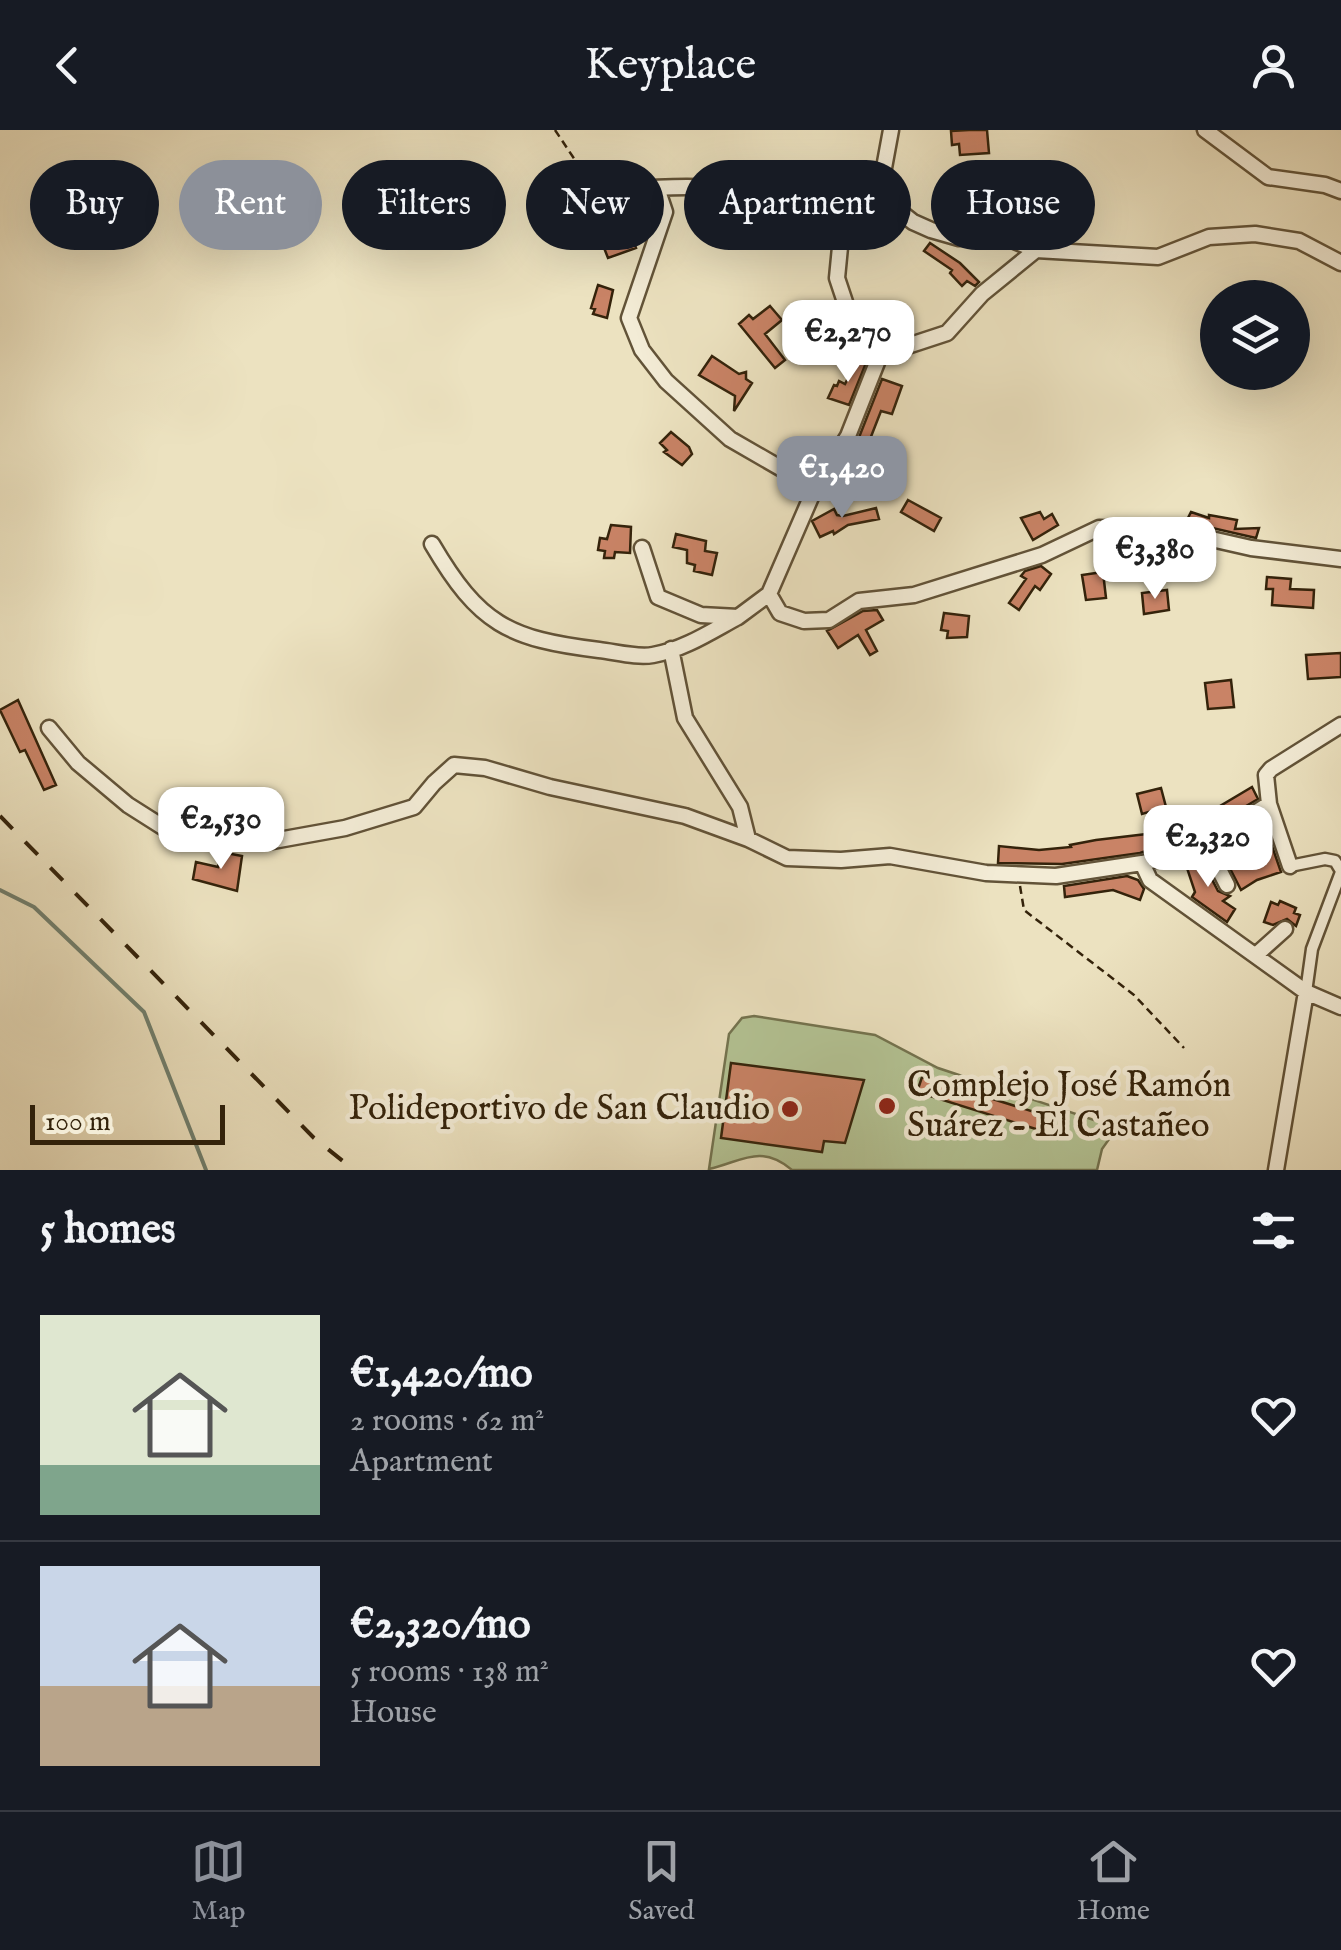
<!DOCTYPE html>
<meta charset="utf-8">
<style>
:root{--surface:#171b24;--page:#242831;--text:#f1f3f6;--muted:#9ea1a6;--line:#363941;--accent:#8c9099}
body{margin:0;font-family:"IM FELL English",serif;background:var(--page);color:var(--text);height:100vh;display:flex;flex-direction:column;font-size:38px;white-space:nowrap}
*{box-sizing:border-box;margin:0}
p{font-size:32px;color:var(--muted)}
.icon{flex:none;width:55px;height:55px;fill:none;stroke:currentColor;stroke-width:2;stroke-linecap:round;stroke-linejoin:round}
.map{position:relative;height:1040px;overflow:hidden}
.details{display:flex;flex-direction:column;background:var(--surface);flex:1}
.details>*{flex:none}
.hud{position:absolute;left:30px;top:30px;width:1282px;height:90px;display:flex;gap:20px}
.buttons{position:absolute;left:1200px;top:150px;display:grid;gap:20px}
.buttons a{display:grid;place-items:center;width:110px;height:110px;border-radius:50%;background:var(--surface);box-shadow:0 10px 40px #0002;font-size:50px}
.scale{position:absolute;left:30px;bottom:25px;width:195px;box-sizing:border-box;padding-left:10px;border:5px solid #34230b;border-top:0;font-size:28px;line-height:35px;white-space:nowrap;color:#34230b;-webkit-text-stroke:8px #f3ecd6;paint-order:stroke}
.price{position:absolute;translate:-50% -85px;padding:0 22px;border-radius:20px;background:#fff;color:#222;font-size:32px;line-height:65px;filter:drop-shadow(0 2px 5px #0008)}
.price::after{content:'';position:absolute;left:50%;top:60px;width:30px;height:22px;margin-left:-15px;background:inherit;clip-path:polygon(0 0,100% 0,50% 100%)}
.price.active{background:var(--accent);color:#fff}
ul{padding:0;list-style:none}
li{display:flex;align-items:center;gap:30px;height:250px;padding:0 40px}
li+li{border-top:2px solid var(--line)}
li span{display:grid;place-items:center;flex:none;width:280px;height:200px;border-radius:0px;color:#555}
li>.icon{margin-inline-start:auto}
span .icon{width:120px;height:120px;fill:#fffc;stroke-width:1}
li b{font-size:42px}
h2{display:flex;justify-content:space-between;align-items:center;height:120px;padding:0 40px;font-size:42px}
.pill{padding:0 35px;border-radius:45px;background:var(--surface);box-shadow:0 10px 40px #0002;font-size:35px;line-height:90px}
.pill.active{background:var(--accent);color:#fff}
header{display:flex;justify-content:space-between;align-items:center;height:130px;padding:0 40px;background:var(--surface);font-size:45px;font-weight:600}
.dock{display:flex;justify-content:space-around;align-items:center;height:140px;border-top:2px solid var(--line);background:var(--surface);font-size:28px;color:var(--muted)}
.dock a{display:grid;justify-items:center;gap:5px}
.dock .active{color:var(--accent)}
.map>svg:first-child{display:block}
.green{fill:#b4c495;stroke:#747450;stroke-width:2.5}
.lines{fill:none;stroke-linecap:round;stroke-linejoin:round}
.stream{stroke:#71806f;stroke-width:4}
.building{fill:#c98366;stroke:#34230b;stroke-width:2.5}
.pedestrian-casing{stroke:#625338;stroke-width:15}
.minor-casing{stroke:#625338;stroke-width:19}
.path{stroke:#34230b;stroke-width:2.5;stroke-dasharray:8 5;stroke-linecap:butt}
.pedestrian{stroke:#f3ecd6;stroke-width:10}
.minor{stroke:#f3ecd6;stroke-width:14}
.rail{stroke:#34230b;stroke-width:4;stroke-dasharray:18 18;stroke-linecap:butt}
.poi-dot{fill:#8f2418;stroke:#f3ecd6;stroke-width:4}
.labels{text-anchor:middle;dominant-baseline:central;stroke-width:9;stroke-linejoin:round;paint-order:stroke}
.poi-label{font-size:35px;fill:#34230b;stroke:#f3ecd6;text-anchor:start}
</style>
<header><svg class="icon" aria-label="back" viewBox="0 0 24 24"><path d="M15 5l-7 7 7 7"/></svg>Keyplace<svg class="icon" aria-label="person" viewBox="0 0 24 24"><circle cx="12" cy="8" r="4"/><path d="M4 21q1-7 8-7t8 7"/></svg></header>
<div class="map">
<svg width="1341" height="1040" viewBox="0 0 1341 1040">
<rect width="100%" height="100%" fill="#ece2c0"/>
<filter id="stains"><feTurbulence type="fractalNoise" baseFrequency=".002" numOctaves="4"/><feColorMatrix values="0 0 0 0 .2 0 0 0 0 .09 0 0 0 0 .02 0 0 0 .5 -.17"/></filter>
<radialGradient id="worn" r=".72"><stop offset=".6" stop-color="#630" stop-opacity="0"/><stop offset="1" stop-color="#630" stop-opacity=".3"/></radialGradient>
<path class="green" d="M754 886 875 905 938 938 1106 994 1112 1005 1102 1019 1097 1040H792C760 1013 741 1032 709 1039L729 904 742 888Z"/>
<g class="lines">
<path class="stream" d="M0 760 34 777 144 882 206 1040"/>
</g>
<path class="building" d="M969 0H987L989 23 960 25 959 14 952 15 951 1Z
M575 48 576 54 606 48 608 58 549 67 547 53Z
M630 101 636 118 608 128 601 110Z
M930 113 960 133 979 152 975 156 967 151 962 156 950 143 952 140 924 121Z
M598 155 613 160 607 188 593 184 595 179 591 178Z
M770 176 782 190 765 204 785 230 775 238 739 194 749 185 753 189Z
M712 226 739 244 746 242V249L752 253 734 281 735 266 699 245Z
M857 230 866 233 849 275 828 268 834 255 837 256 839 251 845 254Z
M882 249 902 256 892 284 881 281 856 345 838 342 858 310Z
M671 302 689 317 692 324 682 335 664 322 667 320 660 313Z
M908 370 941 388 934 401 901 382Z
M876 378 879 389 848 395 834 404 833 401 820 407 812 391 834 379 837 385 843 386Z
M1040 382 1044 389 1052 384 1058 395 1033 410 1021 388Z
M1191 382 1209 388V385L1237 390 1235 399 1259 398 1256 408 1186 392Z
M611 395 631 397 630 423 615 422 614 428H604L605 421 598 420 600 408 607 409Z
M676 404 706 411 705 421 717 423 712 445 694 441 695 435 687 433V420L673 417Z
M1041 436 1051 444 1040 460 1035 456 1019 480 1009 473 1026 449 1021 446 1025 441Z
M1103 442 1106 468 1086 470 1082 445Z
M1267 447 1291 449 1290 459 1314 460 1313 478 1272 475 1273 459H1266Z
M1167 460 1169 480 1144 484 1142 463Z
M877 480 883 490 866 500 877 521 870 525 858 505 838 518 827 501 863 481Z
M944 483 969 486 967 507 947 508 948 501 941 500Z
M1341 523V547L1308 549 1306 525Z
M1231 550 1234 577 1208 579 1205 553Z
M18 570 56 655 44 660 25 620 20 622 0 580Z
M1252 657 1258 669 1207 699 1200 688Z
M1161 658 1166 677 1142 684 1137 664Z
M1263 690 1281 742 1257 750 1241 760 1219 717Z
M1193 693 1197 704 1140 723 1062 734 998 733 999 716 1039 720 1071 717 1070 715 1096 710 1172 701Z
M221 722 242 726 237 761 193 749 196 732 218 737Z
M1200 726 1218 761 1230 766 1223 771 1235 779 1227 792 1192 767 1195 762 1185 732Z
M1127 746 1138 750 1144 759 1140 770 1113 760 1065 767 1064 756Z
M1280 771 1296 778 1294 783 1300 785 1296 796 1287 789 1273 795 1264 792 1271 772 1278 775Z
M731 933 864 950 845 1013 824 1011 822 1022 721 1008Z
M922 947 1044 985 1039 1000 917 962Z"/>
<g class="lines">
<g class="pedestrian-casing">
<path id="pedestrian" d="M1290 736 1325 729 1335 731 1341 741
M1306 862 1312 819 1341 742"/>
</g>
<g class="minor-casing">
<path id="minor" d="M1205 0 1268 47 1325 55 1341 61
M657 58 665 82 629 188 642 220 666 251 730 309 815 358
M625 60C659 57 693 55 727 59 772 65 839 92 879 65L913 92 931 100 959 108 1002 106 1036 120
M879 65 891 0
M844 76 837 148 847 178 880 225
M1341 133 1299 111 1255 104 1209 107 1158 127 1036 120 982 164 947 203 880 225 848 306 815 358 769 464 780 483 804 491 829 490 859 471 914 465 1042 425 1099 398 1176 401 1251 418 1341 429
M432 414C479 494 508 509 599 520 616 522 637 528 653 525 683 520 712 501 738 487
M642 418 658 467 701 485 738 487 769 464
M671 519 685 588 740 677 748 709
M1341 595 1271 639 1266 645 1269 674C1225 702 1194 723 1142 733L1150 750 1306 862 1341 877
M49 598 78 633 128 675 180 708 273 711 345 698 414 677 434 653 454 635 485 638 550 657 685 686 748 709 787 728 841 730 890 726 986 743 1056 746 1142 733
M1269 674 1290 736
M1206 714 1227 755
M1256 825 1285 799
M1276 1040 1306 862"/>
</g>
<path class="path" d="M555 0 575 30 616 52
M1020 756 1024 780 1134 865 1184 918"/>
<use href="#pedestrian" class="pedestrian"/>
<use href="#minor" class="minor"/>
<path class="rail" d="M0 686 314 1008 354 1040"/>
</g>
<g class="poi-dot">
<circle cx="887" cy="976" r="10"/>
<circle cx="790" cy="979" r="10"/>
</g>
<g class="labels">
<g class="poi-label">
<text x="907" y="956">Complejo José Ramón<tspan x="907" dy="40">Suárez - El Castañeo</tspan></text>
<text x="770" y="979" text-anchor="end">Polideportivo de San Claudio</text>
</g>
</g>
<rect width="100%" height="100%" filter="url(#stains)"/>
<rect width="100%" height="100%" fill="url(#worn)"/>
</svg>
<div class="buttons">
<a><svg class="icon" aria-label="layers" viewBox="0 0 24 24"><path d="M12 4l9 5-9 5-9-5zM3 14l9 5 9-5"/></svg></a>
</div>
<div class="scale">100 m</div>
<b class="price" style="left:848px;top:255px">€2,270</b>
<b class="price active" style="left:842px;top:391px">€1,420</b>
<b class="price" style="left:1155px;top:472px">€3,380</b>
<b class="price" style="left:221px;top:742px">€2,530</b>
<b class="price" style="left:1208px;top:760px">€2,320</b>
<div class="hud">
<a class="pill">Buy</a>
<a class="pill active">Rent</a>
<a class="pill">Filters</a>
<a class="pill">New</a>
<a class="pill">Apartment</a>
<a class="pill">House</a>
</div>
</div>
<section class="details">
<h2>5 homes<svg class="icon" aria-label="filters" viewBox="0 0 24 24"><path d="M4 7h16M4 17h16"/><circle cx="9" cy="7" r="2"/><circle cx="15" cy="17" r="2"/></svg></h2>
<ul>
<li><span style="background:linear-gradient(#dfe7d0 75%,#7fa58c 0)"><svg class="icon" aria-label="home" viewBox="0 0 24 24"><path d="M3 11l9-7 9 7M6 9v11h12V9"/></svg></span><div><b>€1,420/mo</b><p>2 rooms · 62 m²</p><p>Apartment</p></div><svg class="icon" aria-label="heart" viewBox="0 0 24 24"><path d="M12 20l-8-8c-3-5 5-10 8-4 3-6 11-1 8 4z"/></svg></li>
<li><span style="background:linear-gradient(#c9d6e8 60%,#b9a48a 0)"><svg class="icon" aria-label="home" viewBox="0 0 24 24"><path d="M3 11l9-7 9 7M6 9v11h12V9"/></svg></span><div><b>€2,320/mo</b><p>5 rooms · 138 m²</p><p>House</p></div><svg class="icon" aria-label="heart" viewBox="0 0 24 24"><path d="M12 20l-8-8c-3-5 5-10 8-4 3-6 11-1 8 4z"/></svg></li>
</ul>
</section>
<nav class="dock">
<a class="active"><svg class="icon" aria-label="map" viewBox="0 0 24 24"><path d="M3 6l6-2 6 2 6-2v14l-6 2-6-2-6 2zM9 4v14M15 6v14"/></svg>Map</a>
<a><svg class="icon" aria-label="saved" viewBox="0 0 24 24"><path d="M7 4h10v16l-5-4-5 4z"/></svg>Saved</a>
<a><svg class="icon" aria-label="home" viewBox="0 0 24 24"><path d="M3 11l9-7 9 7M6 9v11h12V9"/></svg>Home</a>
</nav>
